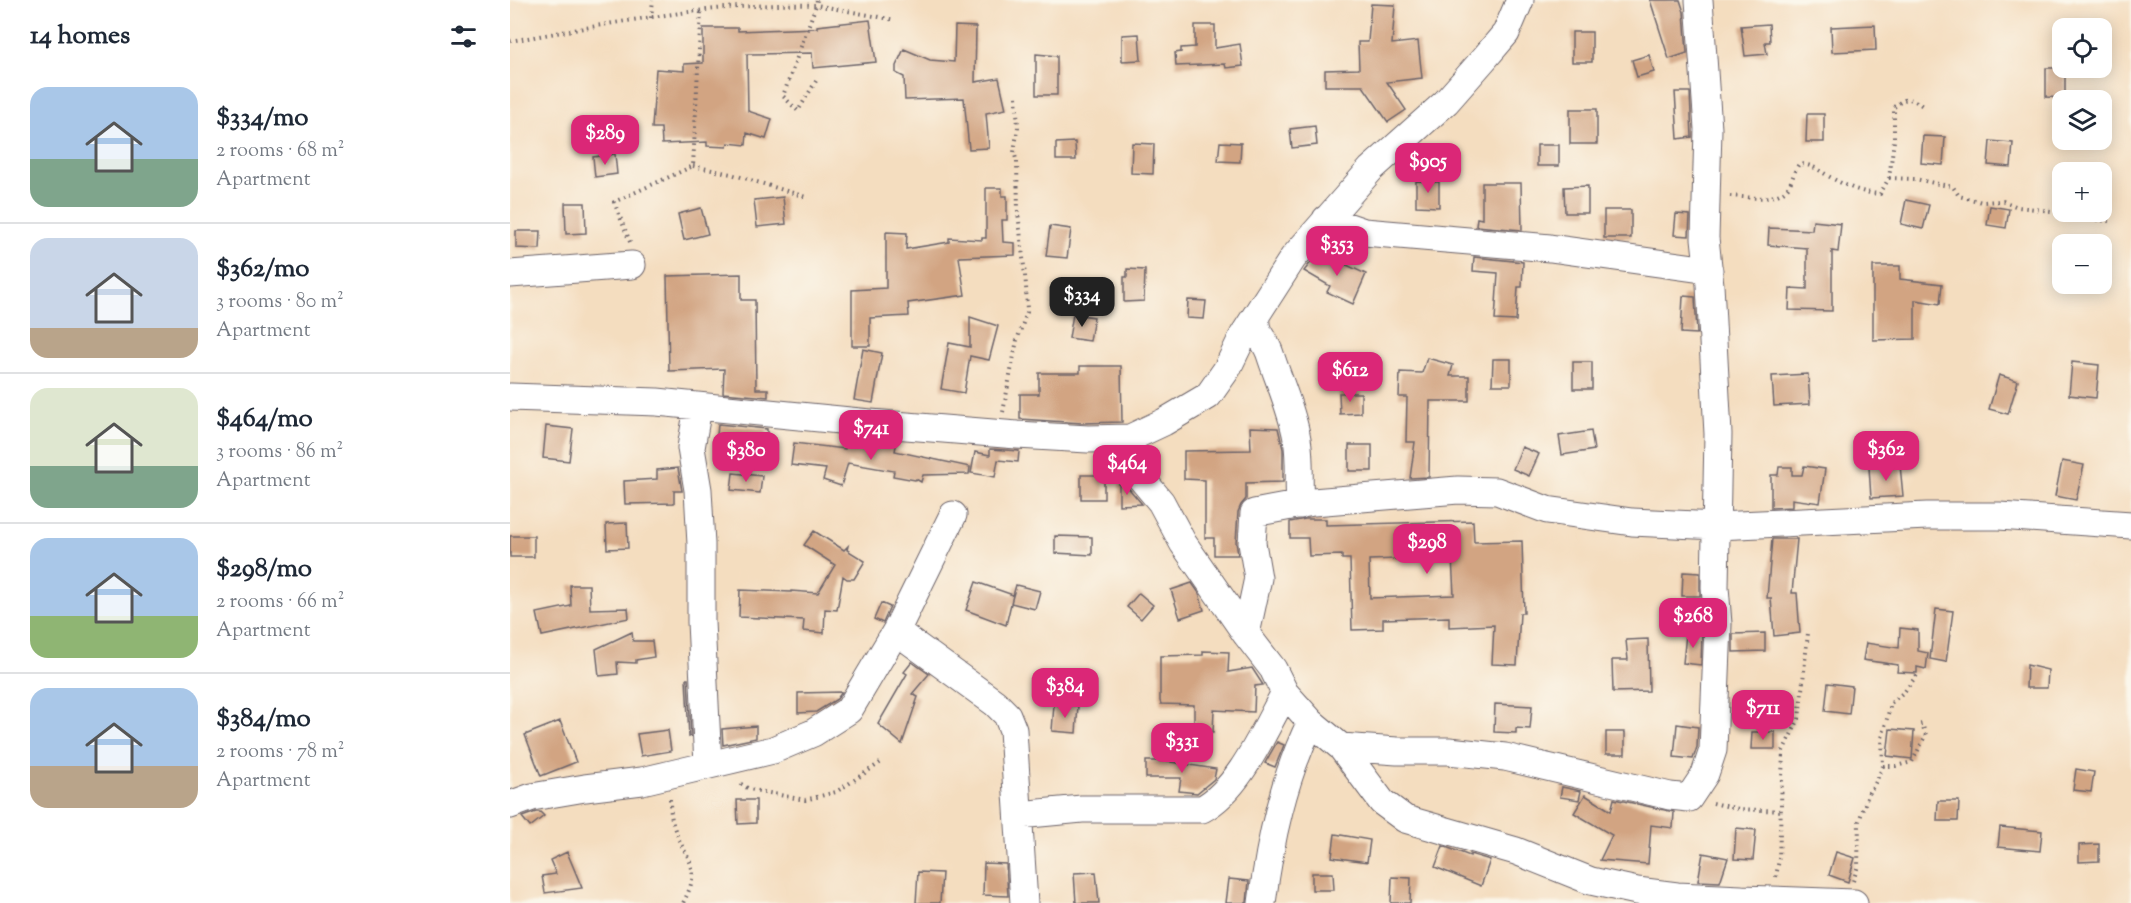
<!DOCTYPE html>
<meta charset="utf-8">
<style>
:root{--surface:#fff;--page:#f2f2f3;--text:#1f2937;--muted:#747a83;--line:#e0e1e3;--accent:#db2777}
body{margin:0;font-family:"Sorts Mill Goudy",serif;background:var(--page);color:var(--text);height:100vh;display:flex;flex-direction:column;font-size:22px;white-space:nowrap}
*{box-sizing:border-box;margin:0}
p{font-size:20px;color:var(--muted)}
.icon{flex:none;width:33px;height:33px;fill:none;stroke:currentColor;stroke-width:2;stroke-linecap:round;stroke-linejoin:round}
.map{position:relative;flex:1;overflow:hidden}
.drawer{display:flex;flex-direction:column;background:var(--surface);width:510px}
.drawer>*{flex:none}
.fabs{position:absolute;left:1542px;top:18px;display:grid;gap:12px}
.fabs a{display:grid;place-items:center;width:60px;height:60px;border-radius:12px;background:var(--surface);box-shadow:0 3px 15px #0003;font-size:30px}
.price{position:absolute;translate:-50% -51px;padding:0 14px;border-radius:12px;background:var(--accent);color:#fff;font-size:20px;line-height:39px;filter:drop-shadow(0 2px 3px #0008)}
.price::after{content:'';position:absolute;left:50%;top:36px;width:18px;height:14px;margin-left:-9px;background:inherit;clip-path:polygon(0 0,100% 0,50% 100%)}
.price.selected{background:#222;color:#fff}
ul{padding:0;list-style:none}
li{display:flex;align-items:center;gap:18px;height:150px;padding:0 30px}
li+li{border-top:2px solid var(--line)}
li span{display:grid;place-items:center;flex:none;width:168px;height:120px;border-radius:18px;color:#555}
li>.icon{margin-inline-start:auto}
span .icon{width:72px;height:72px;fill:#fffc;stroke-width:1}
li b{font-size:26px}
h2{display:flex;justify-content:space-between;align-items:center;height:72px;padding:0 30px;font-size:26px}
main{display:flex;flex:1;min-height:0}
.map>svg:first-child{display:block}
.building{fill:#d2a482;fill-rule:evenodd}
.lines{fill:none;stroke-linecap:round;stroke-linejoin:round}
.street-casing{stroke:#6c6369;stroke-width:29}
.path{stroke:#6c6369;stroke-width:4;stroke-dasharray:1.5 4.5;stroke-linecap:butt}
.street{stroke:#fff;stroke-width:27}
</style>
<main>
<section class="drawer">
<h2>14 homes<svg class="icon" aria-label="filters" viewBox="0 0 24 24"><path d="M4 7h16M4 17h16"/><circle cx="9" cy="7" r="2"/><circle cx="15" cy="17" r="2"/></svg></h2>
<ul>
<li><span style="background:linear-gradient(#a9c7e8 60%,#7fa58c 0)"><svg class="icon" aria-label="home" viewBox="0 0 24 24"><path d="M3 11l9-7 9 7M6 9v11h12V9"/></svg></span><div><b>$334/mo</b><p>2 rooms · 68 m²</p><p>Apartment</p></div></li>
<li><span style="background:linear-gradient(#c9d6e8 75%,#b9a48a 0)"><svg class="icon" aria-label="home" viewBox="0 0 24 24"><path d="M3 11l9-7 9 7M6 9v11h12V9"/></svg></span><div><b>$362/mo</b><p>3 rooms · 80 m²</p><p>Apartment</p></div></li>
<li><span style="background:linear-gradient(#dfe7d0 65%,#7fa58c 0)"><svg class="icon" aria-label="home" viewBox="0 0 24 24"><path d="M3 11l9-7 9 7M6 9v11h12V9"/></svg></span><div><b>$464/mo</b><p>3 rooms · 86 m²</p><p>Apartment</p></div></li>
<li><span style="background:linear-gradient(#a9c7e8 65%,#8fb573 0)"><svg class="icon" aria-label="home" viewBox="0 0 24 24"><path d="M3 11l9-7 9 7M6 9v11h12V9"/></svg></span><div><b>$298/mo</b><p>2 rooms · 66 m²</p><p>Apartment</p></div></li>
<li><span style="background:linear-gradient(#a9c7e8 65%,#b9a48a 0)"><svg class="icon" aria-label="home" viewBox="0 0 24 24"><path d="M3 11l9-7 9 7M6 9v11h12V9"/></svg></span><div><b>$384/mo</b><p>2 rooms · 78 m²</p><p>Apartment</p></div></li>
</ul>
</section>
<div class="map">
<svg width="1621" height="903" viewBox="0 0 1621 903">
<rect width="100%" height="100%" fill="#fbf7ec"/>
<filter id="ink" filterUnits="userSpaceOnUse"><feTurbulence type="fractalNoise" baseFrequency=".0167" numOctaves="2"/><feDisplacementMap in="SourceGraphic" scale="12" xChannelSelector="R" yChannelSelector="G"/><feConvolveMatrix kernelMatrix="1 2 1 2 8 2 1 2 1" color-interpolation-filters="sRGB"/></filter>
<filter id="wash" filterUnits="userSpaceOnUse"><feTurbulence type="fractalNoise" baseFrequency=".008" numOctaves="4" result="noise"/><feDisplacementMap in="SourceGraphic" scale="24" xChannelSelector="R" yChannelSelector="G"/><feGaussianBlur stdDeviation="1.35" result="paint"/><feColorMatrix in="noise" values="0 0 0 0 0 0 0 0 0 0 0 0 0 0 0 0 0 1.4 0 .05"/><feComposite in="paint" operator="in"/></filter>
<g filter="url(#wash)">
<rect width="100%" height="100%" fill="#f4ddbf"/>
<g id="blocks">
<path class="building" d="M1140 0H1170L1174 12 1177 53 1159 59Z
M861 4 885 5 882 44 908 41 912 78 877 82 896 110 878 122 853 86H815V70L849 69 848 42H858Z
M360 20 366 62 303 68 302 53 237 54 238 111 262 119 256 139 237 133 236 145 218 143 217 147 197 146V142L152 144 151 128H142L146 69 174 71V64L193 63V28H228V31L307 28V26Z
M1259 24 1260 42H1255L1257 54 1235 56 1231 26Z
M685 25H705V48L730 44 733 66 716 68 715 64 666 66 665 53 671 52V48L685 47Z
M1365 25 1366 50 1322 52 1321 27Z
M445 26 466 27 465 82 489 78 496 109 476 113 479 148 459 149 454 98 395 100 394 77 386 73V66L394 49 420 60 444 62Z
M1062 32H1082V62H1062Z
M629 34 631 60 612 61V35Z
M526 54 547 56V95H526Z
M1139 55 1144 72 1127 77 1122 60Z
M1536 68H1555V98L1536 97Z
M1165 92H1180L1182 137 1168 139Z
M1060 109H1087V144H1060Z
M1297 114H1314V142H1296Z
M805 126 807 145 782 148 780 129Z
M1413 136 1435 137 1433 165 1411 163Z
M1480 141 1503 143 1501 167 1478 165Z
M565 142 566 160H546V143Z
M710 142 731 143 730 162 708 161Z
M622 143 644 144 643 174 621 173Z
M1027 145H1049V166H1027Z
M105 154 107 174 85 177 83 157Z
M906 181 929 182V207L906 206Z
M972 183H1011L1012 230 966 226 967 218 972 219Z
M1078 186V213H1055L1054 187Z
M476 188H492V196H497V220H492L493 242 505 243V255L449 257 455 295 398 303 399 316 360 318V346H342V290L376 288V232L397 233 396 249 439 242V238L472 240V238H476Z
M273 197 276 224 247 227 244 200Z
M1396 200 1419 205 1413 229 1391 224Z
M55 203H75L76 233 56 234Z
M1480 206 1499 209 1496 228 1477 225Z
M191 208 198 234 174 240 168 214Z
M1094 210H1121V238H1094Z
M1166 214 1180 215 1179 236 1164 235Z
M1303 221 1331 224 1328 252 1322 251V311L1279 310 1280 288 1297 289V248L1258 245 1259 228 1302 230Z
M540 226 561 229 557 258 536 256Z
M6 231H31L30 249 6 248Z
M809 252 856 274 843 304 817 292 820 286 794 271Z
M964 257 1013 262 1012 287H1008L1006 321 985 320 988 273 963 271Z
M1363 266H1390V279L1432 284 1430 304 1405 300V339L1363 340Z
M617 269 635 270 634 301 614 302V277H617Z
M231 274V300H245L246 389H258V397L213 393 214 369 159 371 157 276Z
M1173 296 1185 297 1187 334 1171 333Z
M678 300 696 301 694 319 677 318Z
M563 314 584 317 580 341 559 338Z
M460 317 488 326 479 360 460 356 454 393 431 389 439 343 460 347Z
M353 349 372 353 363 403 344 400Z
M917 358 943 365 940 376H959V401H920L919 477 900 478 905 442H896L897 397H889L890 372 912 373Z
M983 359H1001V385H982Z
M1063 362H1082V389H1063Z
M1562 362 1589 365 1586 398 1559 395Z
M570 366H611L612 422 572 423 510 419V394H529V373H570Z
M1298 374 1300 404 1264 406 1262 376Z
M1489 375 1508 381 1498 414 1479 409Z
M829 393H851V413L830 414Z
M208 424 257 429V440L207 436Z
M36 426 63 429 59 461 33 458Z
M740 427 768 428 773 449V482L736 483V499L731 505 728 512 726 542 728 555H704V538H695V480L674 479V451L741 450Z
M1081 431 1084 450 1052 455 1049 436Z
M337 439 368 444 369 440 387 441 385 451 460 467 459 474 413 475 411 482 406 479 405 480 383 476 384 471 338 463 331 486 313 480 316 469 281 465 284 443 335 449Z
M839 445H862V471H839Z
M1012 447 1029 454 1019 476 1003 469Z
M480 449 509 451 508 462 488 460 485 477 461 473 465 452 480 455Z
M1552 461 1574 465 1566 500 1545 496Z
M1390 465 1393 496 1361 498 1359 467Z
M1294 466 1315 469 1310 503 1282 499V507L1261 508V475H1268L1269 467H1282V475H1292Z
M168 468 172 491H164V503L115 504 114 481 147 479V470Z
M223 473 252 476 250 493 221 490Z
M571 475H594V499H571Z
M609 484H615L632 504 609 505Z
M795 519H816V525L963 521 964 542 1012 541 1014 613H1010L1007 665 982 664 984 625 939 627V617L873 619V629L842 630 840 559H832V555L799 556 798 538H780V522ZM942 557 944 595 860 598 859 560Z
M117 523 118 548 97 549 96 524Z
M304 531 334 550 338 546 337 550 355 561 344 579H337L333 576 327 610 315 609 314 633 293 631 294 620 229 617 230 590 281 592V591L308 593 325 565 294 545Z
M0 536H24V557H0Z
M545 536 582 537V555L545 553Z
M1262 539H1287L1282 593H1287L1290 633 1264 636 1261 598H1257Z
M1173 572 1190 573V596H1172Z
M466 582 503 595 496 625 456 610Z
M682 583 689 593 694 610 670 618 661 590Z
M60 585H79L80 609 118 608 119 618 32 636 27 613 61 606Z
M506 585 530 591 525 609 501 603Z
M629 593 643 605 631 619 617 607Z
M371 603 380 607 373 623 364 619Z
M1426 609 1443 611 1436 662 1420 659Z
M1390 628 1408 630V651L1418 653 1416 669 1407 667V673L1387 672 1388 665 1353 660 1356 643 1389 648Z
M122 632 123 641H142L144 657 126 660V663L107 662 108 674 89 676 86 649Z
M1255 633V651L1223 652V634Z
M1176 634H1192L1191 665 1173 663Z
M1138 639 1139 691 1103 692 1102 660H1118L1116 640Z
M693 651 719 652 718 672 742 668 753 685 745 686 744 712 704 710 703 732 684 731V705L651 704 650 701V656L693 655Z
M402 662 419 674 402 694 408 697 392 744 368 724 397 674 394 672Z
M1517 665 1538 670 1537 688H1516Z
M176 679H178L181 736 179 737Z
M1318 683 1342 686 1339 714 1315 711Z
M332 692 327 699 306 712 288 713V693Z
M544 704 568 706 566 733 542 731Z
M985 704 1022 706 1020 729 1006 728V733L984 732Z
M50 721 66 762 31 776 15 735Z
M1167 724 1188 727 1187 747 1183 759 1164 757Z
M246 726V738L213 745 212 729Z
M1380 729 1404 731 1402 759 1377 756Z
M158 730 161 751 131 756 127 734Z
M1096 732H1115V754H1096Z
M1242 732H1265V749H1241Z
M767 742 774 745 765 767 755 763Z
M636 761H661V762L706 769 704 779 687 793 669 791 671 778H636Z
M1566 769 1584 772 1581 792 1563 790Z
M1052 787 1071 791 1069 800 1050 797Z
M1075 795 1101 811 1104 799 1164 812 1163 828 1141 825 1138 864 1090 860 1102 835 1064 813Z
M227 800H246V823L228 824Z
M1428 801H1449L1448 821H1427Z
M26 812H30L34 816 20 827 12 817Z
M1490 827 1532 831 1530 851 1488 847Z
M1226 828 1246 830 1243 860 1224 859Z
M825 834 860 840 857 862 822 857Z
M1589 844V861L1569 862V845Z
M933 846 960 856V854L980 860 971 886 925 867Z
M57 852 72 888 35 893 32 876 46 874 40 860Z
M1326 852 1345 858 1338 882 1319 875Z
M1193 853 1218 858 1210 882 1188 881Z
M474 863 496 864 498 896 473 895Z
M408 872 432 873 430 903H406Z
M586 872 589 903H566L564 873Z
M802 873H823L824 890H802Z
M882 877 901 878 900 903H881Z
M719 879 739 881 737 903H716Z"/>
</g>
</g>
<g filter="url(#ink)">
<use href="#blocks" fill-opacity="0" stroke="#6c6369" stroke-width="1.5"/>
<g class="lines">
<g class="street-casing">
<path id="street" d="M816 219 854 232 1040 248 1199 270
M0 274 122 265
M746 316C744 335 755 338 760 354 769 382 782 410 787 439 791 461 788 483 790 505
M0 397 147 402 360 423 507 435 578 439 620 438 654 422 698 396 717 369 734 334 783 258 861 169 936 102 973 60 996 33 1010 0
M188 407 181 448 188 490 191 544V622L198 765
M620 438 625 471 651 502 673 543 736 634 763 669 775 693 801 722 831 747 872 802 895 819 1006 851 1081 881 1127 891 1167 896 1231 899 1230 903
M443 515 386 631 485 703 497 715 503 730 514 903
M736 634 748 578 742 543 744 513 803 502 948 490 987 491 1037 510 1122 522 1207 526 1417 516H1489L1621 525
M831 747 887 751H939L995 757 1160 796 1179 798 1195 774 1203 750 1208 624 1205 587 1208 434 1200 285 1195 238 1198 129 1189 0
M0 805 22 797 75 788 132 781 263 750 303 733 339 710 386 631
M509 815 572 809H692C730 789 754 730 775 693
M1231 899 1344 903
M752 903C760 841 773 779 801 722"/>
</g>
<path class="path" d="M141 18 143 0
M0 41C101 24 203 2 306 5L307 0
M306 81 288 111 273 96 306 5 385 20
M183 166 221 174 296 197
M1379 178 1405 179 1443 187 1449 196 1472 202 1493 201 1508 207 1541 211 1576 219 1601 221
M1220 196C1237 197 1268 203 1279 186 1283 178 1284 171 1289 164 1302 164 1310 171 1320 177 1336 186 1351 193 1370 194L1379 178 1384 141V107C1398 95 1401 98 1414 107
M120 242 104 202 183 166 191 10
M493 412 507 340 517 312 516 285 508 212 507 162 504 152 508 127 506 96
M1373 766H1386L1402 762 1416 735 1412 724 1407 725
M231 784 239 789 295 800 326 792 373 761
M160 799C160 808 161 818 164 827 175 861 194 864 173 903
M1203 803 1229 809 1272 811
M1266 877 1269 859 1273 751 1289 719 1298 633
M1343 881 1348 866 1349 821 1359 792 1364 786 1373 766 1372 738 1381 703 1395 691 1407 675"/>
<use href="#street" class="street"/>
</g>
</g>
</svg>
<div class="fabs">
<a><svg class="icon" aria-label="locate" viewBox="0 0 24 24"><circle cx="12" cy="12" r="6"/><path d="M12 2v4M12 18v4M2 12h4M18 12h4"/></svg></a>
<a><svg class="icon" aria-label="layers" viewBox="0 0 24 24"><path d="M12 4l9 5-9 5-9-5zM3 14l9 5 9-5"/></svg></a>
<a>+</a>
<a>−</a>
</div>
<b class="price" style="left:95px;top:166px">$289</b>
<b class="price" style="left:918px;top:194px">$905</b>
<b class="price" style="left:827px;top:277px">$353</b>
<b class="price selected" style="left:572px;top:328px">$334</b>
<b class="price" style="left:840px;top:403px">$612</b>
<b class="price" style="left:361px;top:461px">$741</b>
<b class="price" style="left:1376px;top:482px">$362</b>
<b class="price" style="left:236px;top:483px">$380</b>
<b class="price" style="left:617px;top:496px">$464</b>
<b class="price" style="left:917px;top:575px">$298</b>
<b class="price" style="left:1183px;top:649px">$268</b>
<b class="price" style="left:555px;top:719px">$384</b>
<b class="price" style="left:1253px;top:741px">$711</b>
<b class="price" style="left:672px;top:774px">$331</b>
</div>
</main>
